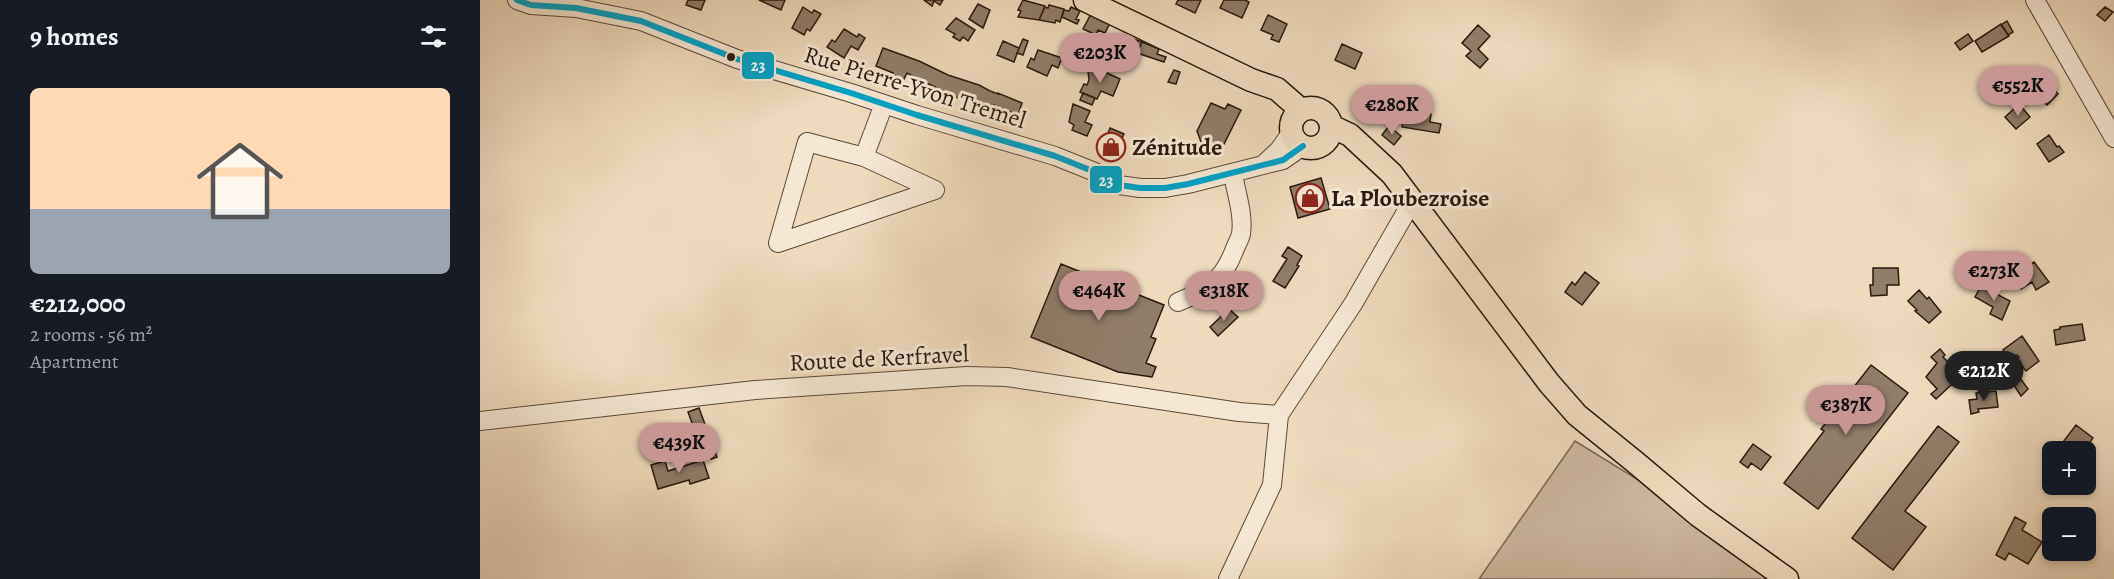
<!DOCTYPE html>
<meta charset="utf-8">
<style>
:root{--surface:#171b24;--page:#20242c;--text:#f1f3f6;--muted:#9ea1a6;--accent:#c59692}
body{margin:0;font-family:Alegreya,serif;background:var(--page);color:var(--text);height:100vh;display:flex;flex-direction:column;font-size:22px;white-space:nowrap}
*{box-sizing:border-box;margin:0}
p{font-size:20px;color:var(--muted)}
.icon{flex:none;width:33px;height:33px;fill:none;stroke:currentColor;stroke-width:2;stroke-linecap:round;stroke-linejoin:round}
.map{position:relative;flex:1;overflow:hidden}
.panel{display:flex;flex-direction:column;background:var(--surface);width:480px}
.panel>*{flex:none}
.controls{position:absolute;left:1562px;top:441px;display:grid;gap:12px}
.controls a{display:grid;place-items:center;width:54px;height:54px;border-radius:9px;background:var(--surface);box-shadow:0 3px 9px #0003;font-size:30px}
.price{position:absolute;translate:-50% -51px;padding:0 14px;border-radius:21px;background:var(--accent);color:#111;font-size:20px;line-height:39px;filter:drop-shadow(0 2px 3px #0008)}
.price::after{content:'';position:absolute;left:50%;top:36px;width:18px;height:14px;margin-left:-9px;background:inherit;clip-path:polygon(0 0,100% 0,50% 100%)}
.price.on{background:#222;color:#fff}
ul{padding:0;list-style:none}
li{display:grid;align-content:center;gap:12px;height:318px;padding:0 30px}
li span{display:grid;place-items:center;height:186px;border-radius:9px;color:#555}
li>.icon{margin-inline-start:auto}
span .icon{width:108px;height:108px;fill:#fffc;stroke-width:1}
li b{font-size:26px}
h2{display:flex;justify-content:space-between;align-items:center;height:72px;padding:0 30px;font-size:26px}
main{display:flex;flex:1;min-height:0}
.map>svg:first-child{display:block}
.green{fill:#cdb9a0;stroke:#7c6958;stroke-width:1.5}
.building{fill:#907d6a;stroke:#2a1910;stroke-width:1.5}
.lines{fill:none;stroke-linecap:round;stroke-linejoin:round}
.minor-casing{stroke:#5b493b;stroke-width:20}
.major-casing{stroke:#2a1910;stroke-width:25}
.minor{stroke:#f4e7d4;stroke-width:18}
.major{stroke:#eedabd;stroke-width:22}
.bus-1-casing{stroke:#f4e7d4;stroke-width:10}
.bus-1{stroke:#02a2c4;stroke-width:6}
.bus-dot{fill:#2a1910;stroke:#f4e7d4;stroke-width:2}
.labels{text-anchor:middle;dominant-baseline:central;stroke-width:6;stroke-linejoin:round;paint-order:stroke}
.street-label{font-size:24px;fill:#2a1910;stroke:#f4e7d4}
.poi-label{font-size:24px;font-weight:bold;fill:#2a1910;stroke:#f4e7d4;text-anchor:start}
.line-badge{stroke:#f4e7d4;stroke-width:2}
.badge-label{font-size:16px;text-anchor:middle;font-weight:bold;fill:#fff}
</style>
<main>
<section class="panel">
<h2>9 homes<svg class="icon" aria-label="filters" viewBox="0 0 24 24"><path d="M4 7h16M4 17h16"/><circle cx="9" cy="7" r="2"/><circle cx="15" cy="17" r="2"/></svg></h2>
<ul>
<li><span style="background:linear-gradient(#ffd9b3 65%,#9aa5b1 0)"><svg class="icon" aria-label="home" viewBox="0 0 24 24"><path d="M3 11l9-7 9 7M6 9v11h12V9"/></svg></span><div><b>€212,000</b><p>2 rooms · 56 m²</p><p>Apartment</p></div></li>
</ul>
</section>
<div class="map">
<svg width="1634" height="579" viewBox="0 0 1634 579">
<rect width="100%" height="100%" fill="#eedabd"/>
<filter id="stains"><feTurbulence type="fractalNoise" baseFrequency=".00333" numOctaves="4"/><feColorMatrix values="0 0 0 0 .2 0 0 0 0 .09 0 0 0 0 .02 0 0 0 .5 -.17"/></filter>
<radialGradient id="worn" r=".72"><stop offset=".6" stop-color="#630" stop-opacity="0"/><stop offset="1" stop-color="#630" stop-opacity=".3"/></radialGradient>
<path class="green" d="M1095 441 1319 579H999Z"/>
<path class="building" d="M208 0H225L221 10 206 5Z
M279 0H305L301 10Z
M444 0H463L460 5 454 1 452 6Z
M543 0 565 6 559 20 538 17 541 11 538 10Z
M698 0H721L715 13 696 4Z
M744 0H765L769 2 762 18 740 8Z
M498 4 510 10 503 28 489 19Z
M569 5 584 9 580 22 576 20 575 23 559 20 565 7 568 8Z
M323 7 332 13 334 10 341 14 330 31 327 29 324 35 312 28Z
M591 7 600 11 596 19 599 20 597 24 582 17 584 10 589 11Z
M1625 7 1633 12 1625 21 1617 15Z
M611 14 630 23 625 33 618 30 616 35 603 29Z
M788 15 807 24 799 42 791 39 793 35 781 30Z
M476 18 495 30 488 41 483 37 480 41 473 37 475 34 466 29Z
M1527 21 1533 32 1528 35 1521 25Z
M1521 24 1529 36 1502 52 1495 41Z
M998 25 1010 36 998 49 1008 59 1000 68 986 56 991 51 982 43Z
M364 29 377 37 379 34 385 38 378 50 371 46 364 58 347 47 352 40 355 42Z
M640 34 662 42 657 53 636 43Z
M1488 34 1493 41 1480 50 1475 43Z
M543 39 548 41 543 55 537 53Z
M523 41 539 48 534 62 517 55Z
M662 42 679 49 677 54 686 57 684 62 657 53Z
M862 44 882 53 875 69 855 60Z
M403 48 439 61 468 75 499 85 510 91 518 94V93L542 103 538 115 514 105 513 109 478 98 449 84 448 87 431 80 433 76 427 73 424 79 412 75 413 73 396 66Z
M558 50 582 58 578 68 572 65 567 76 547 67 551 58 554 60Z
M616 68 640 79 633 96 621 91 617 99 600 92 604 84 607 85 609 80 608 71Z
M694 70 700 72 696 84 688 82Z
M1570 86 1578 94 1567 105 1559 97Z
M603 93 615 98 612 105 600 100Z
M731 103 745 109 748 104 761 110 744 144 733 147 721 142 717 131Z
M593 104 610 111 605 122 612 125 607 136 592 130 594 125 589 122Z
M1539 104 1550 117 1536 129 1525 117Z
M925 105 935 107V111L951 114 950 122 961 124 959 133 922 127Z
M909 126 921 136 914 145 902 135Z
M630 128 644 134 634 156 621 151Z
M1569 135 1577 147 1579 146 1584 152 1569 162 1557 144Z
M841 178 850 209 818 218 810 187Z
M808 247 822 256 817 265 819 266 805 288 793 281 807 259 802 256Z
M1554 262 1569 282 1556 290 1552 282 1541 289 1535 279 1539 277 1537 272Z
M581 264 684 305 671 337 676 339 666 363 676 367 672 377 638 372 551 337Z
M1393 268H1418L1419 285H1407V295L1391 296 1390 285H1393Z
M1105 272 1119 283 1102 305 1085 292 1092 282 1095 285Z
M1501 286 1530 301 1522 320 1510 314 1513 307 1495 297Z
M1439 290 1447 299 1449 297 1461 312 1449 323 1435 311 1437 310 1428 301Z
M749 309 758 317 738 336 730 327Z
M1602 324 1605 340 1576 345 1574 330 1580 329V327Z
M1542 336 1559 361 1546 371 1537 359 1539 357 1537 355 1531 360 1523 350Z
M1460 349 1465 355 1463 357 1470 364 1475 359 1482 366 1477 370 1482 375 1456 399 1451 394 1457 389 1446 377 1457 363 1451 357Z
M1391 365 1428 393 1338 509 1304 483 1344 431 1341 429Z
M1540 378 1548 389 1541 396 1533 384Z
M1516 391 1518 407 1498 409 1499 412 1491 414 1489 400 1497 399 1496 393Z
M219 408 237 457 231 459 228 451 225 452 222 444 220 445 208 412Z
M1596 425 1613 438 1603 452H1579L1577 450Z
M1458 426 1479 442 1425 511 1446 527 1413 570 1372 538Z
M1273 444 1291 457 1281 470 1271 463 1268 468 1260 462Z
M223 460 229 478 210 484 209 480 178 489 171 465 185 461 188 471Z
M1535 517 1546 523 1542 530 1562 542 1548 564 1529 553 1525 560 1516 555Z"/>
<g class="lines">
<g class="minor-casing">
<path id="minor" d="M37 0 51 5 96 8 161 21 257 59 371 93 437 115 575 156 615 172 632 184 660 188H685L708 184 803 160 823 146
M1555 0 1634 138
M384 157 455 190 298 243 327 142 384 157 404 104
M785 163 799 150 811 133
M698 302C727 290 742 282 754 251 756 245 760 239 761 234 764 215 756 192 753 174
M0 421 275 390 487 376 527 377 759 412 799 415
M748 579 792 485 799 415 873 304 926 212 935 203"/>
</g>
<g class="major-casing">
<path id="major" d="M605 0 771 80 797 89 821 110
M811 128a20 20 0 1 1 40 0a20 20 0 1 1-40 0Z
M851 126 870 135 912 174 1069 383 1097 415 1155 462 1218 515 1307 579"/>
</g>
<use href="#minor" class="minor"/>
<use href="#major" class="major"/>
<g class="bus-1-casing">
<path id="bus-1" d="M37 0 51 5 96 8 161 21 257 59 371 93 437 115 575 156 615 172 632 184 660 188H685L708 184 803 160 823 146"/>
</g>
<use href="#bus-1" class="bus-1"/>
</g>
<defs>
<g id="shop-ring" transform="scale(1.5)"><circle r="9.5" fill="#f4e7d4" stroke="#8f2418" stroke-width="1.5"/><path d="M-5-2.5h2.3a2.7 3.5 0 0 1 5.4 0H5L5.5 6h-11ZM-1.5-2.5h3a1.5 2.3 0 0 0-3 0Z" fill="#8f2418"/></g>
</defs>
<g fill-rule="evenodd">
<use href="#shop-ring" x="631" y="147"/>
<use href="#shop-ring" x="830" y="198"/>
</g>
<circle class="bus-dot" cx="251" cy="57" r="5"/>
<g class="labels">
<g class="street-label">
<text transform="translate(435 87) rotate(17)">Rue Pierre-Yvon Tremel</text>
<text transform="translate(399 358) rotate(-3)">Route de Kerfravel</text>
</g>
<g class="poi-label">
<text x="652" y="147">Zénitude</text>
<text x="851" y="198">La Ploubezroise</text>
</g>
</g>
<g class="line-badge">
<rect x="261" y="51" width="34" height="29" rx="6" fill="#02a2c4"/>
<rect x="609" y="165" width="34" height="29" rx="6" fill="#02a2c4"/>
</g>
<g class="badge-label">
<text x="278" y="71">23</text>
<text x="626" y="186">23</text>
</g>
<rect width="100%" height="100%" filter="url(#stains)"/>
<rect width="100%" height="100%" fill="url(#worn)"/>
</svg>
<div class="controls">
<a>+</a>
<a>−</a>
</div>
<b class="price" style="left:620px;top:84px">€203K</b>
<b class="price" style="left:1538px;top:117px">€552K</b>
<b class="price" style="left:912px;top:136px">€280K</b>
<b class="price" style="left:1514px;top:302px">€273K</b>
<b class="price" style="left:619px;top:322px">€464K</b>
<b class="price" style="left:744px;top:322px">€318K</b>
<b class="price on" style="left:1504px;top:402px">€212K</b>
<b class="price" style="left:1366px;top:436px">€387K</b>
<b class="price" style="left:199px;top:474px">€439K</b>
</div>
</main>
